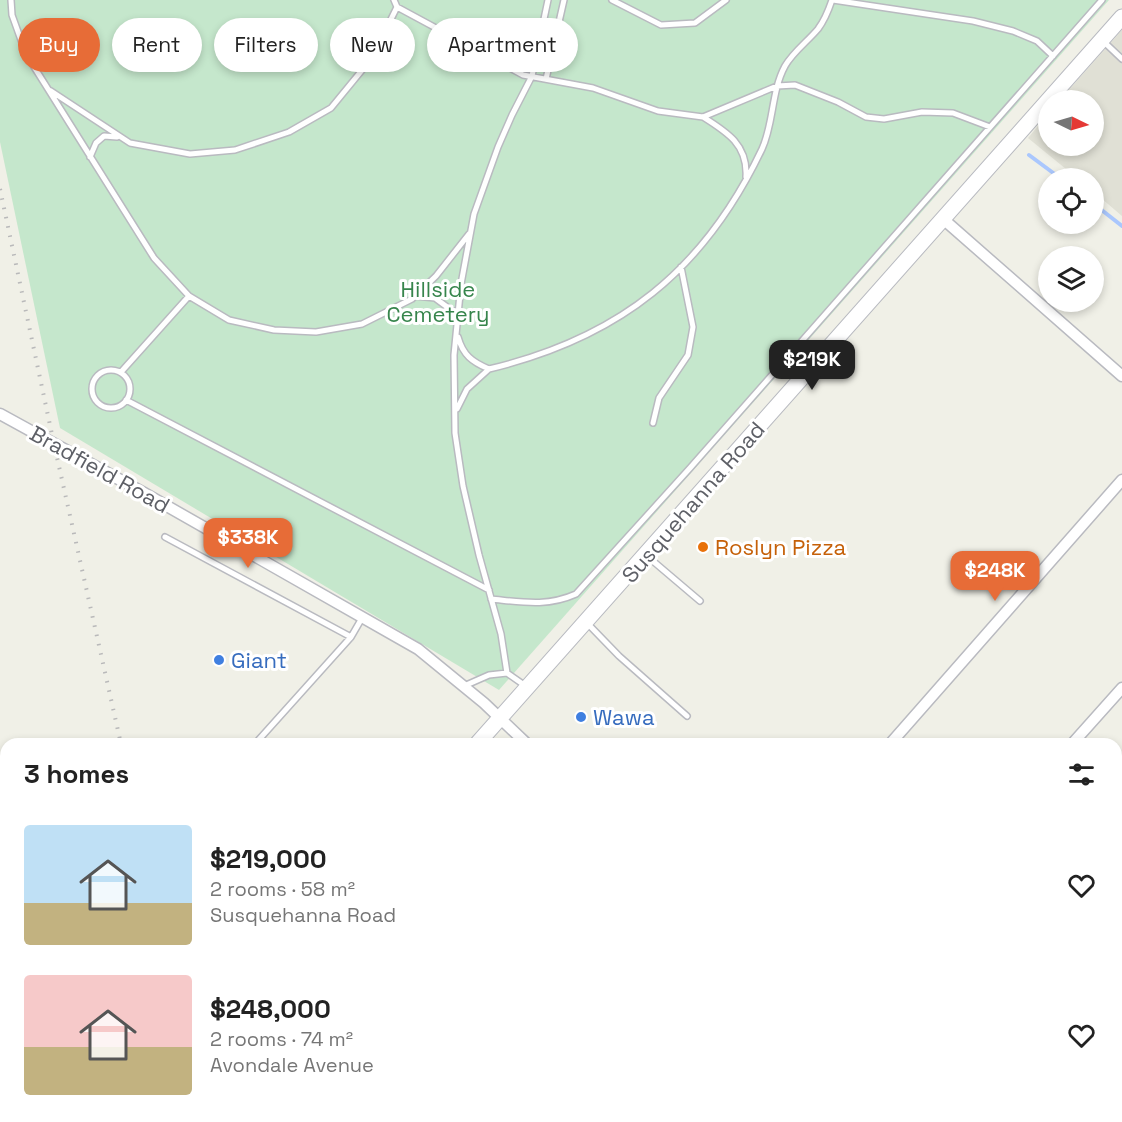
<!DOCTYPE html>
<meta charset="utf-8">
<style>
:root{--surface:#fff;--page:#f6f6f6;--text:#222;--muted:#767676;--accent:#e76c37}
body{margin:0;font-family:"Space Grotesk",sans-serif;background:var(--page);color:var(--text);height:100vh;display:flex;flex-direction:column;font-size:22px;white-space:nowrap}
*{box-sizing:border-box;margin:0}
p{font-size:20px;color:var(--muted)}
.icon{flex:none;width:33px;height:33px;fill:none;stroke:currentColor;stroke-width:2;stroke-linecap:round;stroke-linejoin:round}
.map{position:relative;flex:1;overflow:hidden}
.details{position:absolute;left:0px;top:738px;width:1122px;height:384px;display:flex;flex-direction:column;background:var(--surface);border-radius:18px 18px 0 0;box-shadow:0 3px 9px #0003}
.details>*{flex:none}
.hud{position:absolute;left:18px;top:18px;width:600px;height:54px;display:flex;gap:12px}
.needle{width:39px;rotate:95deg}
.buttons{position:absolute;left:1038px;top:90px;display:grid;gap:12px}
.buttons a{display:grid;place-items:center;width:66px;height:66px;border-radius:50%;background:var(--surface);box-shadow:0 3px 9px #0003;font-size:30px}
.price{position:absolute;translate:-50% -51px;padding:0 14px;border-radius:12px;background:var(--accent);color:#fff;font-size:20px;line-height:39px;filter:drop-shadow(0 2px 3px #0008)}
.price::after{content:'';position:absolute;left:50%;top:36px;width:18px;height:14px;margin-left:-9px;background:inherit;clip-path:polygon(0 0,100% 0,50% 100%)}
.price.selected{background:#222;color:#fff}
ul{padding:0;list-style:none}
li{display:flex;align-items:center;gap:18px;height:150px;padding:0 24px}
li span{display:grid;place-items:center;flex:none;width:168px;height:120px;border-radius:6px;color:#555}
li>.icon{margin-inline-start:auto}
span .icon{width:72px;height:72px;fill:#fffc;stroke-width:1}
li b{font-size:26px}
h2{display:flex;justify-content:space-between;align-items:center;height:72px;padding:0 24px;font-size:26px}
.chip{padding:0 21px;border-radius:27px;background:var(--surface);box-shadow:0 3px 9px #0003;font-size:21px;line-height:54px}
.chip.selected{background:var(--accent);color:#fff}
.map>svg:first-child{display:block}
.education{fill:#e0e0d5}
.green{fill:#c5e7cc}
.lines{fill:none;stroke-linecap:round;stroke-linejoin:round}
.stream{stroke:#aac7fd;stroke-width:4}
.lane-casing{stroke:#b9bac0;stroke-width:8}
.street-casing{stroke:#b9bac0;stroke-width:13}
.secondary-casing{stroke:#b8bac0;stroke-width:17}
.lane{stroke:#fff;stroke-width:5}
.street{stroke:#fff;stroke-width:10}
.secondary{stroke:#fff;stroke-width:15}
.rail{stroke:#b9b9ba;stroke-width:4;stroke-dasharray:1.5 8;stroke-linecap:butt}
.food-dot{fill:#e8710a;stroke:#fff;stroke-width:2}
.shop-dot{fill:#3f7fe0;stroke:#fff;stroke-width:2}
.labels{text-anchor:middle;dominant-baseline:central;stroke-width:6;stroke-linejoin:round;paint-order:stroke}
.park-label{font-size:22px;fill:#37854c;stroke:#fff}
.street-label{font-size:22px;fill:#5e6067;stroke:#fff}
.food-label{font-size:22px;fill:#c56008;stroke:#fff;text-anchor:start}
.shop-label{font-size:22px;fill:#366cbe;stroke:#fff;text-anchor:start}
</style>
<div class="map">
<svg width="1122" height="1122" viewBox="0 0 1122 1122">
<rect width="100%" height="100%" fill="#f0f0e7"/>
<path class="education" d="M1122 30V216L1094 192V178H1077L1028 138 1048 114V146H1094V100H1060Z"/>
<path class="green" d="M0 0H1109L499 690 60 428 0 142Z"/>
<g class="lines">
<path class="stream" d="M1029 155 1060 178
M1094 204 1122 226"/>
<g class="lane-casing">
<path id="lane" d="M11 0 12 15 26 54 154 258 189 296 229 320 274 330 316 332 362 324 412 299 436 276 469 234
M394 0 397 7 523 75 593 88 658 111 703 117 777 86 795 85 838 102 866 117 884 119 922 112 953 113 990 127
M612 0 661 25 695 23 726 0
M833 0 973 21 1013 31 1037 41 1053 56
M1103 41 1122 59
M546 79 564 0
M51 91 130 143 190 154 235 150 289 132 331 108 372 58 397 7
M703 117C727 132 748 145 746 177
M90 157 96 143 104 136 117 137
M415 296 435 298 458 315
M458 337C463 355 472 362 489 369 619 338 704 271 762 149 774 123 771 92 785 66 793 52 808 41 818 29 824 21 829 9 832 0
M92 389a19 19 0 1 1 38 0a19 19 0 1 1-38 0Z
M121 372 189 296
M126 400 489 590
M457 409 467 389 489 369
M653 423 659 398 688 355 693 327 681 267
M165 537 351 637
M647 556 700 601
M491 599C522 602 547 607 576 594L690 468 1102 0
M588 624 619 656 687 716
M507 673 501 634 479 555 463 486 455 433 454 355 461 284 474 214 498 147 512 115 532 76 548 0
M464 686 489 675 507 673 527 687
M255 744 351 637 362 618"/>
</g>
<g class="street-casing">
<path id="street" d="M942 218 1122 376
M0 414 144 493 418 649 484 703 527 744
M890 744 1122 480
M1072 744 1122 688
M1116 895 1122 888
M0 903 6 935
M1116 1103 1122 1096
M40 1116 41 1122
M220 1116 226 1122
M953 1116 960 1122
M432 1122 437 1116
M1099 1122 1105 1116"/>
</g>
<g class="secondary-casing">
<path id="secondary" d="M477 744 1122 17
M0 849 6 855
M352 1116 364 1122
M142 1122 148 1116"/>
</g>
<use href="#lane" class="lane"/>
<use href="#street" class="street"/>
<use href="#secondary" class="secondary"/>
<path class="rail" d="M0 189 54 444 121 744
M277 1116 281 1122"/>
</g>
<circle class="food-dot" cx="703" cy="547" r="6"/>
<g class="shop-dot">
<circle cx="219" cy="660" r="6"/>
<circle cx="581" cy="717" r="6"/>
</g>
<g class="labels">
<g class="park-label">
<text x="438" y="289">Hillside<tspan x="438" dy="25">Cemetery</tspan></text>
</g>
<g class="street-label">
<text transform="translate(100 469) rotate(29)">Bradfield Road</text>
<text transform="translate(693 502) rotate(-49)">Susquehanna Road</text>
</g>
<g class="food-label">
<text x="715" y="547">Roslyn Pizza</text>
</g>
<g class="shop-label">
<text x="231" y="660">Giant</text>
<text x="593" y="717">Wawa</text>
</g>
</g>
</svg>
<div class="buttons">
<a><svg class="needle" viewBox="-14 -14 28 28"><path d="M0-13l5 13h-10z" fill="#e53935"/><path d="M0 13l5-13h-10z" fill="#767676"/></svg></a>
<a><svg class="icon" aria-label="locate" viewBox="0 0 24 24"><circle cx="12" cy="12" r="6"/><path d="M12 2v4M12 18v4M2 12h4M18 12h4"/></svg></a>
<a><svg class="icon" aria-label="layers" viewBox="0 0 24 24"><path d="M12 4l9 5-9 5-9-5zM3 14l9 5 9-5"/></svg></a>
</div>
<b class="price selected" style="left:812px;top:391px">$219K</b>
<b class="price" style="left:248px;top:569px">$338K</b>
<b class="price" style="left:995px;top:602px">$248K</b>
<div class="hud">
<a class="chip selected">Buy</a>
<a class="chip">Rent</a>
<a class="chip">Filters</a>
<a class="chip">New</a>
<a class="chip">Apartment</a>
</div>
<section class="details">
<h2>3 homes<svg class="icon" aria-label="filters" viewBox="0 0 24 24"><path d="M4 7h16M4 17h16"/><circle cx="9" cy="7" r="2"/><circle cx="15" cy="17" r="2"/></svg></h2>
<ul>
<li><span style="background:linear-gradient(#bfe0f5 65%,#c2b280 0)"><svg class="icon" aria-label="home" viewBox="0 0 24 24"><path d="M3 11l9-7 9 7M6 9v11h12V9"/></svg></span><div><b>$219,000</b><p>2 rooms · 58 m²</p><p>Susquehanna Road</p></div><svg class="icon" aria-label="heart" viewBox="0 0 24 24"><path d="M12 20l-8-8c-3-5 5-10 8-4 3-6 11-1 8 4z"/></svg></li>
<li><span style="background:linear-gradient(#f6c9c9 60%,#c2b280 0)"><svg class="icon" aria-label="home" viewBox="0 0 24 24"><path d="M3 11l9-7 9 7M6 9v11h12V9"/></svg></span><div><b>$248,000</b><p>2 rooms · 74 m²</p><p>Avondale Avenue</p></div><svg class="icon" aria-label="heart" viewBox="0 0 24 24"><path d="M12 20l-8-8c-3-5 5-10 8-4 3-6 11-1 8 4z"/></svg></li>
</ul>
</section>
</div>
